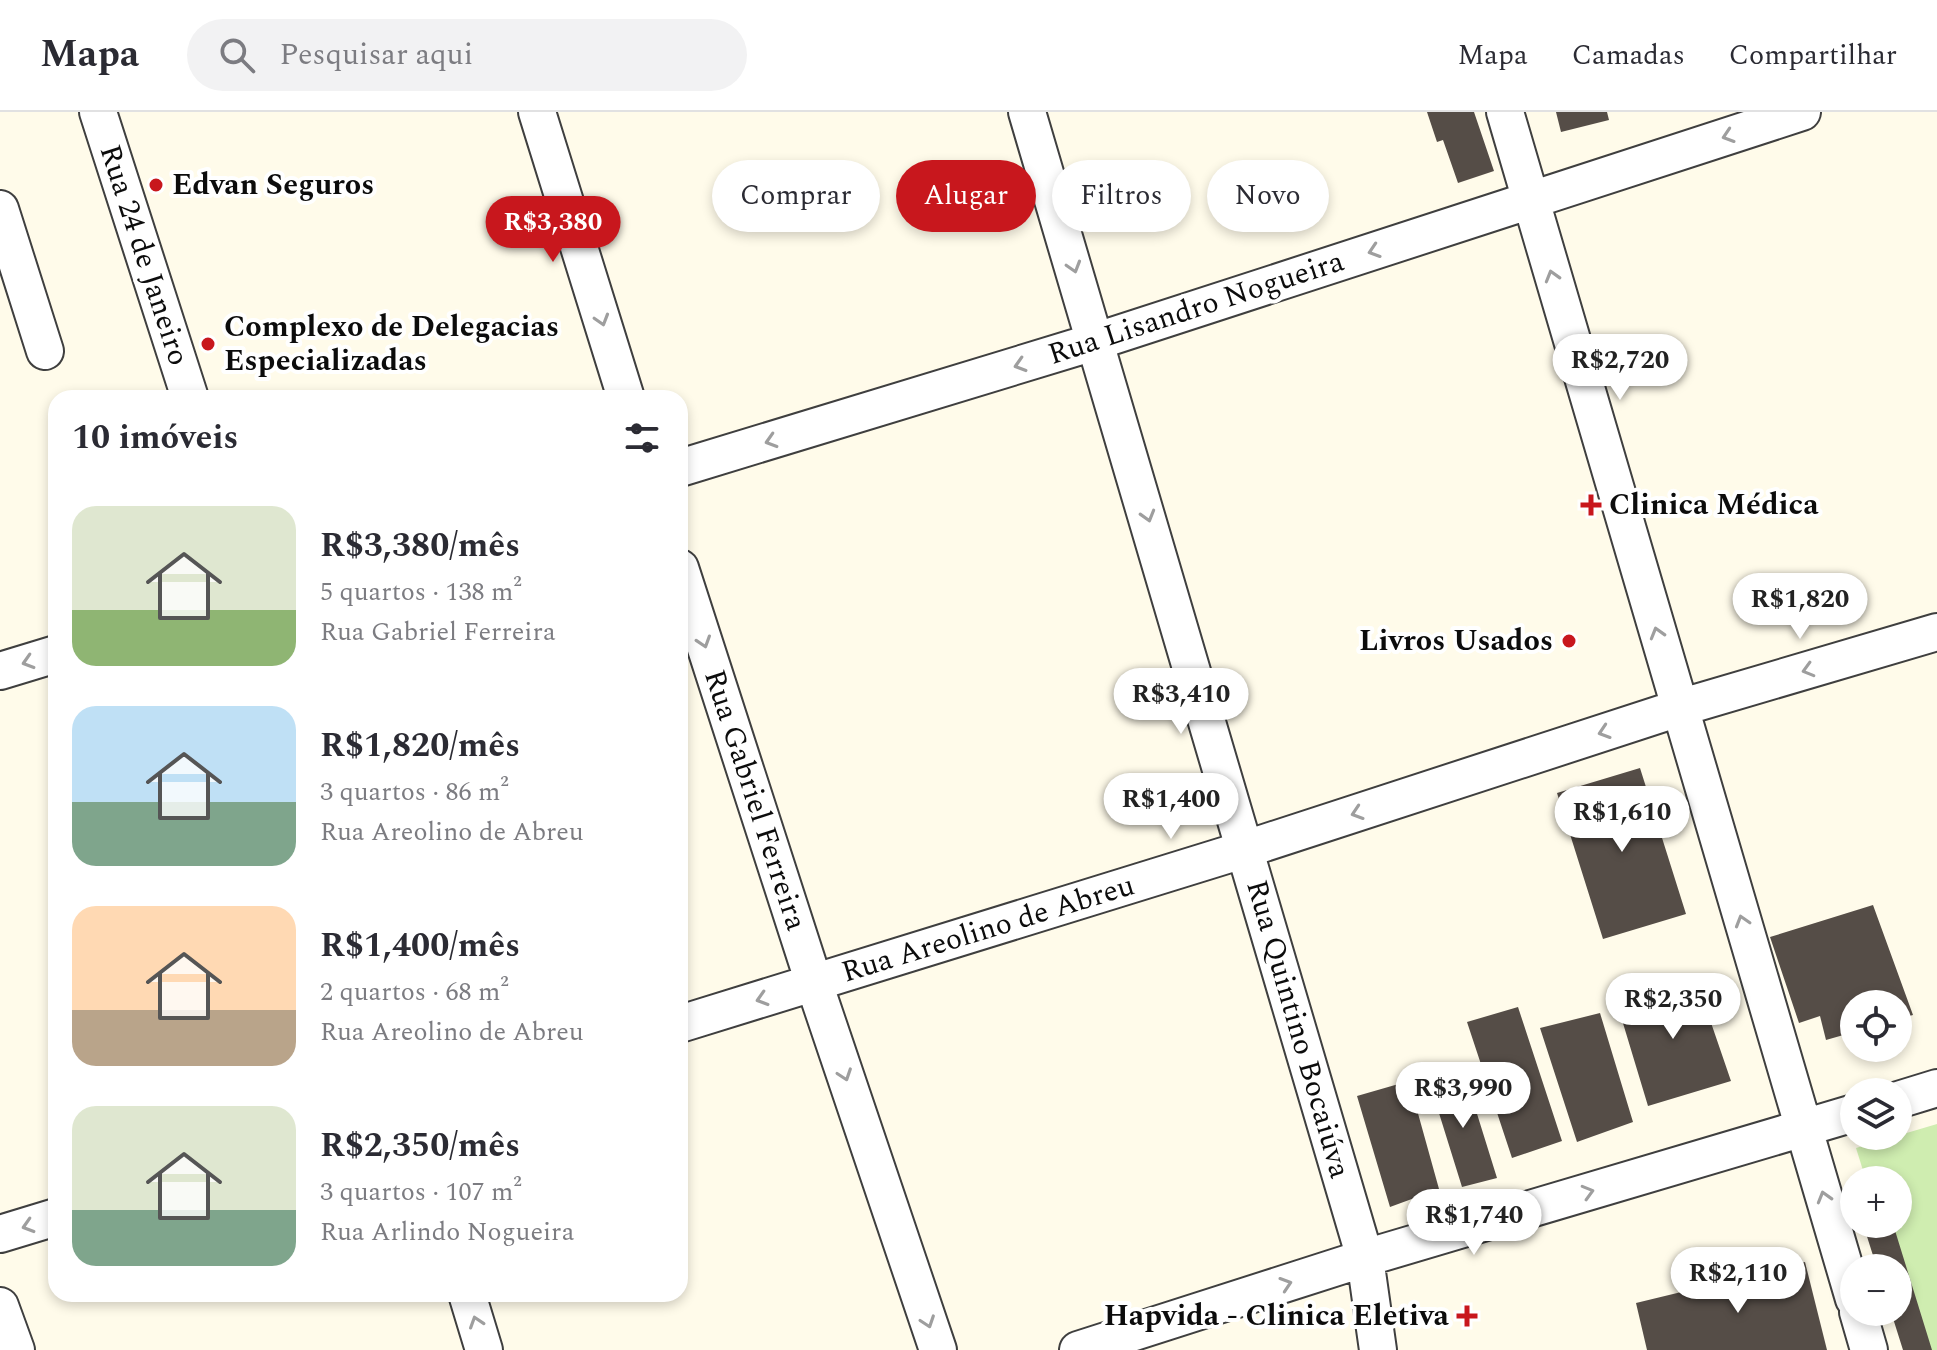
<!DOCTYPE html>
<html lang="pt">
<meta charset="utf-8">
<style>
:root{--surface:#fff;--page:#f2f2f3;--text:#2b2b33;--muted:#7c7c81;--line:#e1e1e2;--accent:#c8171d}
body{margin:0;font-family:Spectral,serif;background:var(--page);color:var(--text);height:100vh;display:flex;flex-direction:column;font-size:30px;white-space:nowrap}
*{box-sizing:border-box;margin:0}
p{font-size:26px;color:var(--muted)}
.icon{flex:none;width:44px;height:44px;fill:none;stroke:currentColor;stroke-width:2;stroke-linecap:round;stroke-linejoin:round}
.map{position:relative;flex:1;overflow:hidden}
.details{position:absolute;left:48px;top:278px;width:640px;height:912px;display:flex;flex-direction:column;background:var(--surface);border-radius:24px;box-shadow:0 4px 12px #0003}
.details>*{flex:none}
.banner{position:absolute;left:712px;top:48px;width:760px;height:72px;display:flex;gap:16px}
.tools{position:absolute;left:1840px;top:878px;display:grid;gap:16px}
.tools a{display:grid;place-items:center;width:72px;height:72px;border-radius:50%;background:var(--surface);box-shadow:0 4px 12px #0003;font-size:40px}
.price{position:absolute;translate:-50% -68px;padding:0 18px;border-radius:28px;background:#fff;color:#222;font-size:26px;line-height:52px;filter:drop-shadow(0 2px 4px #0008)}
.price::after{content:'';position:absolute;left:50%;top:48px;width:24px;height:18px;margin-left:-12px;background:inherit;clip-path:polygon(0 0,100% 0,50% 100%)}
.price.active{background:var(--accent);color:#fff}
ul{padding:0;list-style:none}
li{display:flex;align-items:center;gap:24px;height:200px;padding:0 24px}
li span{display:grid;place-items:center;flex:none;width:224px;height:160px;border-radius:24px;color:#555}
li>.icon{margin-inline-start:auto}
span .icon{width:96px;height:96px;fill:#fffc;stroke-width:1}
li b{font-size:34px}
h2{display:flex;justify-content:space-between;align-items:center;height:96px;padding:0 24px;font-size:34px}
.tag{padding:0 28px;border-radius:36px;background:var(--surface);box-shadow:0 4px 12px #0003;font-size:28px;line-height:72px}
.tag.active{background:var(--accent);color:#fff}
header{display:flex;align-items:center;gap:48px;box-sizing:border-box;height:112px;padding:0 40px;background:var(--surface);border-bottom:2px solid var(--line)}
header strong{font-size:38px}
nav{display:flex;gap:44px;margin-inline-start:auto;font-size:28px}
.search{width:560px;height:72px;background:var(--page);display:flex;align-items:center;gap:20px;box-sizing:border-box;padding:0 28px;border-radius:44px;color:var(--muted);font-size:30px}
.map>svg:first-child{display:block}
.green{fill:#cfedb0}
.building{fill:#554d47}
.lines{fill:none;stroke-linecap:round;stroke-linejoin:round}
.minor-casing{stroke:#3f3f3f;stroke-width:40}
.minor{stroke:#fff;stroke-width:36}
.oneway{stroke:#9e9e9e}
.poi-dot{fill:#c8171d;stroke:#fff;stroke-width:3}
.labels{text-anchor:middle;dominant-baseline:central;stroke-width:8;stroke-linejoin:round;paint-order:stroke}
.poi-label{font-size:30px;font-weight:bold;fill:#0c0c0c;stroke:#fff;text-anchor:start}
.street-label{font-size:30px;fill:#0c0c0c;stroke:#fff}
</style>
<header>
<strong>Mapa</strong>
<div class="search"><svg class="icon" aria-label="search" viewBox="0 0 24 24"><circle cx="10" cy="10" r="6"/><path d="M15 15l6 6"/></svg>Pesquisar aqui</div>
<nav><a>Mapa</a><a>Camadas</a><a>Compartilhar</a></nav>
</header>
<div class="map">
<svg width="1937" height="1238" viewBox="0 0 1937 1238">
<rect width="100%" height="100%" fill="#fffbea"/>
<path class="green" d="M1937 1012V1238H1916L1898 1156 1879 1112H1898V1068H1866L1856 1036Z"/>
<path class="building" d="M1427 0H1474L1494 59 1458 71 1443 28 1437 30Z
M1556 0H1607L1609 8 1561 20Z
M1640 656 1686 802 1603 827 1557 681Z
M1873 793 1913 903 1898 907V892H1854V920L1826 928 1820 904 1799 911 1770 825Z
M1695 864 1731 969 1648 994 1616 888Z
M1518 895 1562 1029 1512 1046 1467 910Z
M1600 901 1633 1010 1577 1030 1540 916Z
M1464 960 1497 1066 1462 1075 1429 969Z
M1409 969 1439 1077 1390 1095 1357 984Z
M1863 1112H1893L1932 1238H1903L1891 1200H1898V1156H1877Z
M1805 1150 1827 1238H1647L1636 1191Z"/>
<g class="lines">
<g class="minor-casing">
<path id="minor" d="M98 0 190 286
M537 0 626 286
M1027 0 1365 1146 1378 1238
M1505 0 1854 1187
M0 97 45 239
M680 356 1097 229 1802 0
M680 456 814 871 938 1238
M0 559 56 542
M680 912 1246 737 1679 596 1937 520
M1898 988 1937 976
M0 1122 56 1105
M467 1182 484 1238
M0 1194 16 1238
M1858 1200 1869 1238
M1078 1238 1365 1146 1854 1001"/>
</g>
<use href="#minor" class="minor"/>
</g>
<defs><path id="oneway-chevron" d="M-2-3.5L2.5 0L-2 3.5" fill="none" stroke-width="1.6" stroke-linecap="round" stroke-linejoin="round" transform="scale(2)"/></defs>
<g class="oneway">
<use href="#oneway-chevron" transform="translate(1728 24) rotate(162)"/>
<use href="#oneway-chevron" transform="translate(1374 139) rotate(162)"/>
<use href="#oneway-chevron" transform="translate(1074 155) rotate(73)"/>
<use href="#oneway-chevron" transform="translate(1552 164) rotate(-106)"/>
<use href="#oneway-chevron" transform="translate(602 208) rotate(73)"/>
<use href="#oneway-chevron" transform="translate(1020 253) rotate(163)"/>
<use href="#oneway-chevron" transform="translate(771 329) rotate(163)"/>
<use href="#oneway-chevron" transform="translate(1148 404) rotate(74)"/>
<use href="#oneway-chevron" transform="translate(1657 521) rotate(-106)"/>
<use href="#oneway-chevron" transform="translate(704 530) rotate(72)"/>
<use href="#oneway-chevron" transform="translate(28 550) rotate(163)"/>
<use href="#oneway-chevron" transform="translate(1808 558) rotate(164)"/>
<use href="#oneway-chevron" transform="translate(1604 620) rotate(162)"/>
<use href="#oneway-chevron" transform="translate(1357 701) rotate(162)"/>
<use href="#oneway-chevron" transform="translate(1742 809) rotate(-107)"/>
<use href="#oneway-chevron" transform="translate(762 887) rotate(163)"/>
<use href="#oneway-chevron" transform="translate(845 963) rotate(71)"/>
<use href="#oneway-chevron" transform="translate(1588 1080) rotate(-16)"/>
<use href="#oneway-chevron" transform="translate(1824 1085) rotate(-106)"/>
<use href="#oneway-chevron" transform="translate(28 1114) rotate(163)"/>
<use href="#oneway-chevron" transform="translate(1286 1172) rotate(-18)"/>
<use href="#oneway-chevron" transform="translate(476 1210) rotate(-108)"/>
<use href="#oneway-chevron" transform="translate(928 1210) rotate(71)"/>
</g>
<g class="poi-dot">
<circle cx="156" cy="73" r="8"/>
<circle cx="208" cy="232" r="8"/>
<path d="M1587 381h8v8h8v8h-8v8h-8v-8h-8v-8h8z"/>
<circle cx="1569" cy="529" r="8"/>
<path d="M1463 1192h8v8h8v8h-8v8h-8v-8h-8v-8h8z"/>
</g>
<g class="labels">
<g class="poi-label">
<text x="172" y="73">Edvan Seguros</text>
<text x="224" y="215">Complexo de Delegacias<tspan x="224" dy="34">Especializadas</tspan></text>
<text x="1609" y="393">Clinica Médica</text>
<text x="1553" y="529" text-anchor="end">Livros Usados</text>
<text x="1449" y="1204" text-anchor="end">Hapvida - Clinica Eletiva</text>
</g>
<g class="street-label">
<text transform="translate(144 143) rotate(72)">Rua 24 de Janeiro</text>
<text transform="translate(1196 196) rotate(-18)">Rua Lisandro Nogueira</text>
<text transform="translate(755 688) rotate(72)">Rua Gabriel Ferreira</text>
<text transform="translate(988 817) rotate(-17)">Rua Areolino de Abreu</text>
<text transform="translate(1298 917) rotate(74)">Rua Quintino Bocaiúva</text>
</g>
</g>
</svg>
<div class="tools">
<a><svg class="icon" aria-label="locate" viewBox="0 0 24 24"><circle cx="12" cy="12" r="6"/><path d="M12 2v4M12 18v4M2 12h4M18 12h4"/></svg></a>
<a><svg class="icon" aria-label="layers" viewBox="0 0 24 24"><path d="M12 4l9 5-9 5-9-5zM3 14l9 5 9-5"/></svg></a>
<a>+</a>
<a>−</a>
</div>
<b class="price active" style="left:553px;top:152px">R$3,380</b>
<b class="price" style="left:1620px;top:290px">R$2,720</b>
<b class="price" style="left:1800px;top:529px">R$1,820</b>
<b class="price" style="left:1181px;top:624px">R$3,410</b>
<b class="price" style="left:1171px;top:729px">R$1,400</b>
<b class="price" style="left:1622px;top:742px">R$1,610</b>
<b class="price" style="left:1673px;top:929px">R$2,350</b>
<b class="price" style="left:1463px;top:1018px">R$3,990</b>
<b class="price" style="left:1474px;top:1145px">R$1,740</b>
<b class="price" style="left:1738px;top:1203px">R$2,110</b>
<div class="banner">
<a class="tag">Comprar</a>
<a class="tag active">Alugar</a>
<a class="tag">Filtros</a>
<a class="tag">Novo</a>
</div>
<section class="details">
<h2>10 imóveis<svg class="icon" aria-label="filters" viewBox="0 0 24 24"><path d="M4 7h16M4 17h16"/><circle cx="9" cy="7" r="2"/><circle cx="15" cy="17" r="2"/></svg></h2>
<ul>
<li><span style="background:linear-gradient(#dfe7d0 65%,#8fb573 0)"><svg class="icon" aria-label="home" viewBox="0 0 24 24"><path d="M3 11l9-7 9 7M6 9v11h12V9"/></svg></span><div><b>R$3,380/mês</b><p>5 quartos · 138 m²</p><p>Rua Gabriel Ferreira</p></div></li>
<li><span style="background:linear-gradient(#bfe0f5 60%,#7fa58c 0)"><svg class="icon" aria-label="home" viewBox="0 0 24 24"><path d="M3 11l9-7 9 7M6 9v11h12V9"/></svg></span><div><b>R$1,820/mês</b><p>3 quartos · 86 m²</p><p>Rua Areolino de Abreu</p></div></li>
<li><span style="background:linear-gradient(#ffd9b3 65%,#b9a48a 0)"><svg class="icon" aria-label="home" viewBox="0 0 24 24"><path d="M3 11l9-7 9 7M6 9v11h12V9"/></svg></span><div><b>R$1,400/mês</b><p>2 quartos · 68 m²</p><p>Rua Areolino de Abreu</p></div></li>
<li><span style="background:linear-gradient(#dfe7d0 65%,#7fa58c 0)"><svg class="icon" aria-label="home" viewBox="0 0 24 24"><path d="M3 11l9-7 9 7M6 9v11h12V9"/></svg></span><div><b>R$2,350/mês</b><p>3 quartos · 107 m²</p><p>Rua Arlindo Nogueira</p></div></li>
</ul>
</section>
</div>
